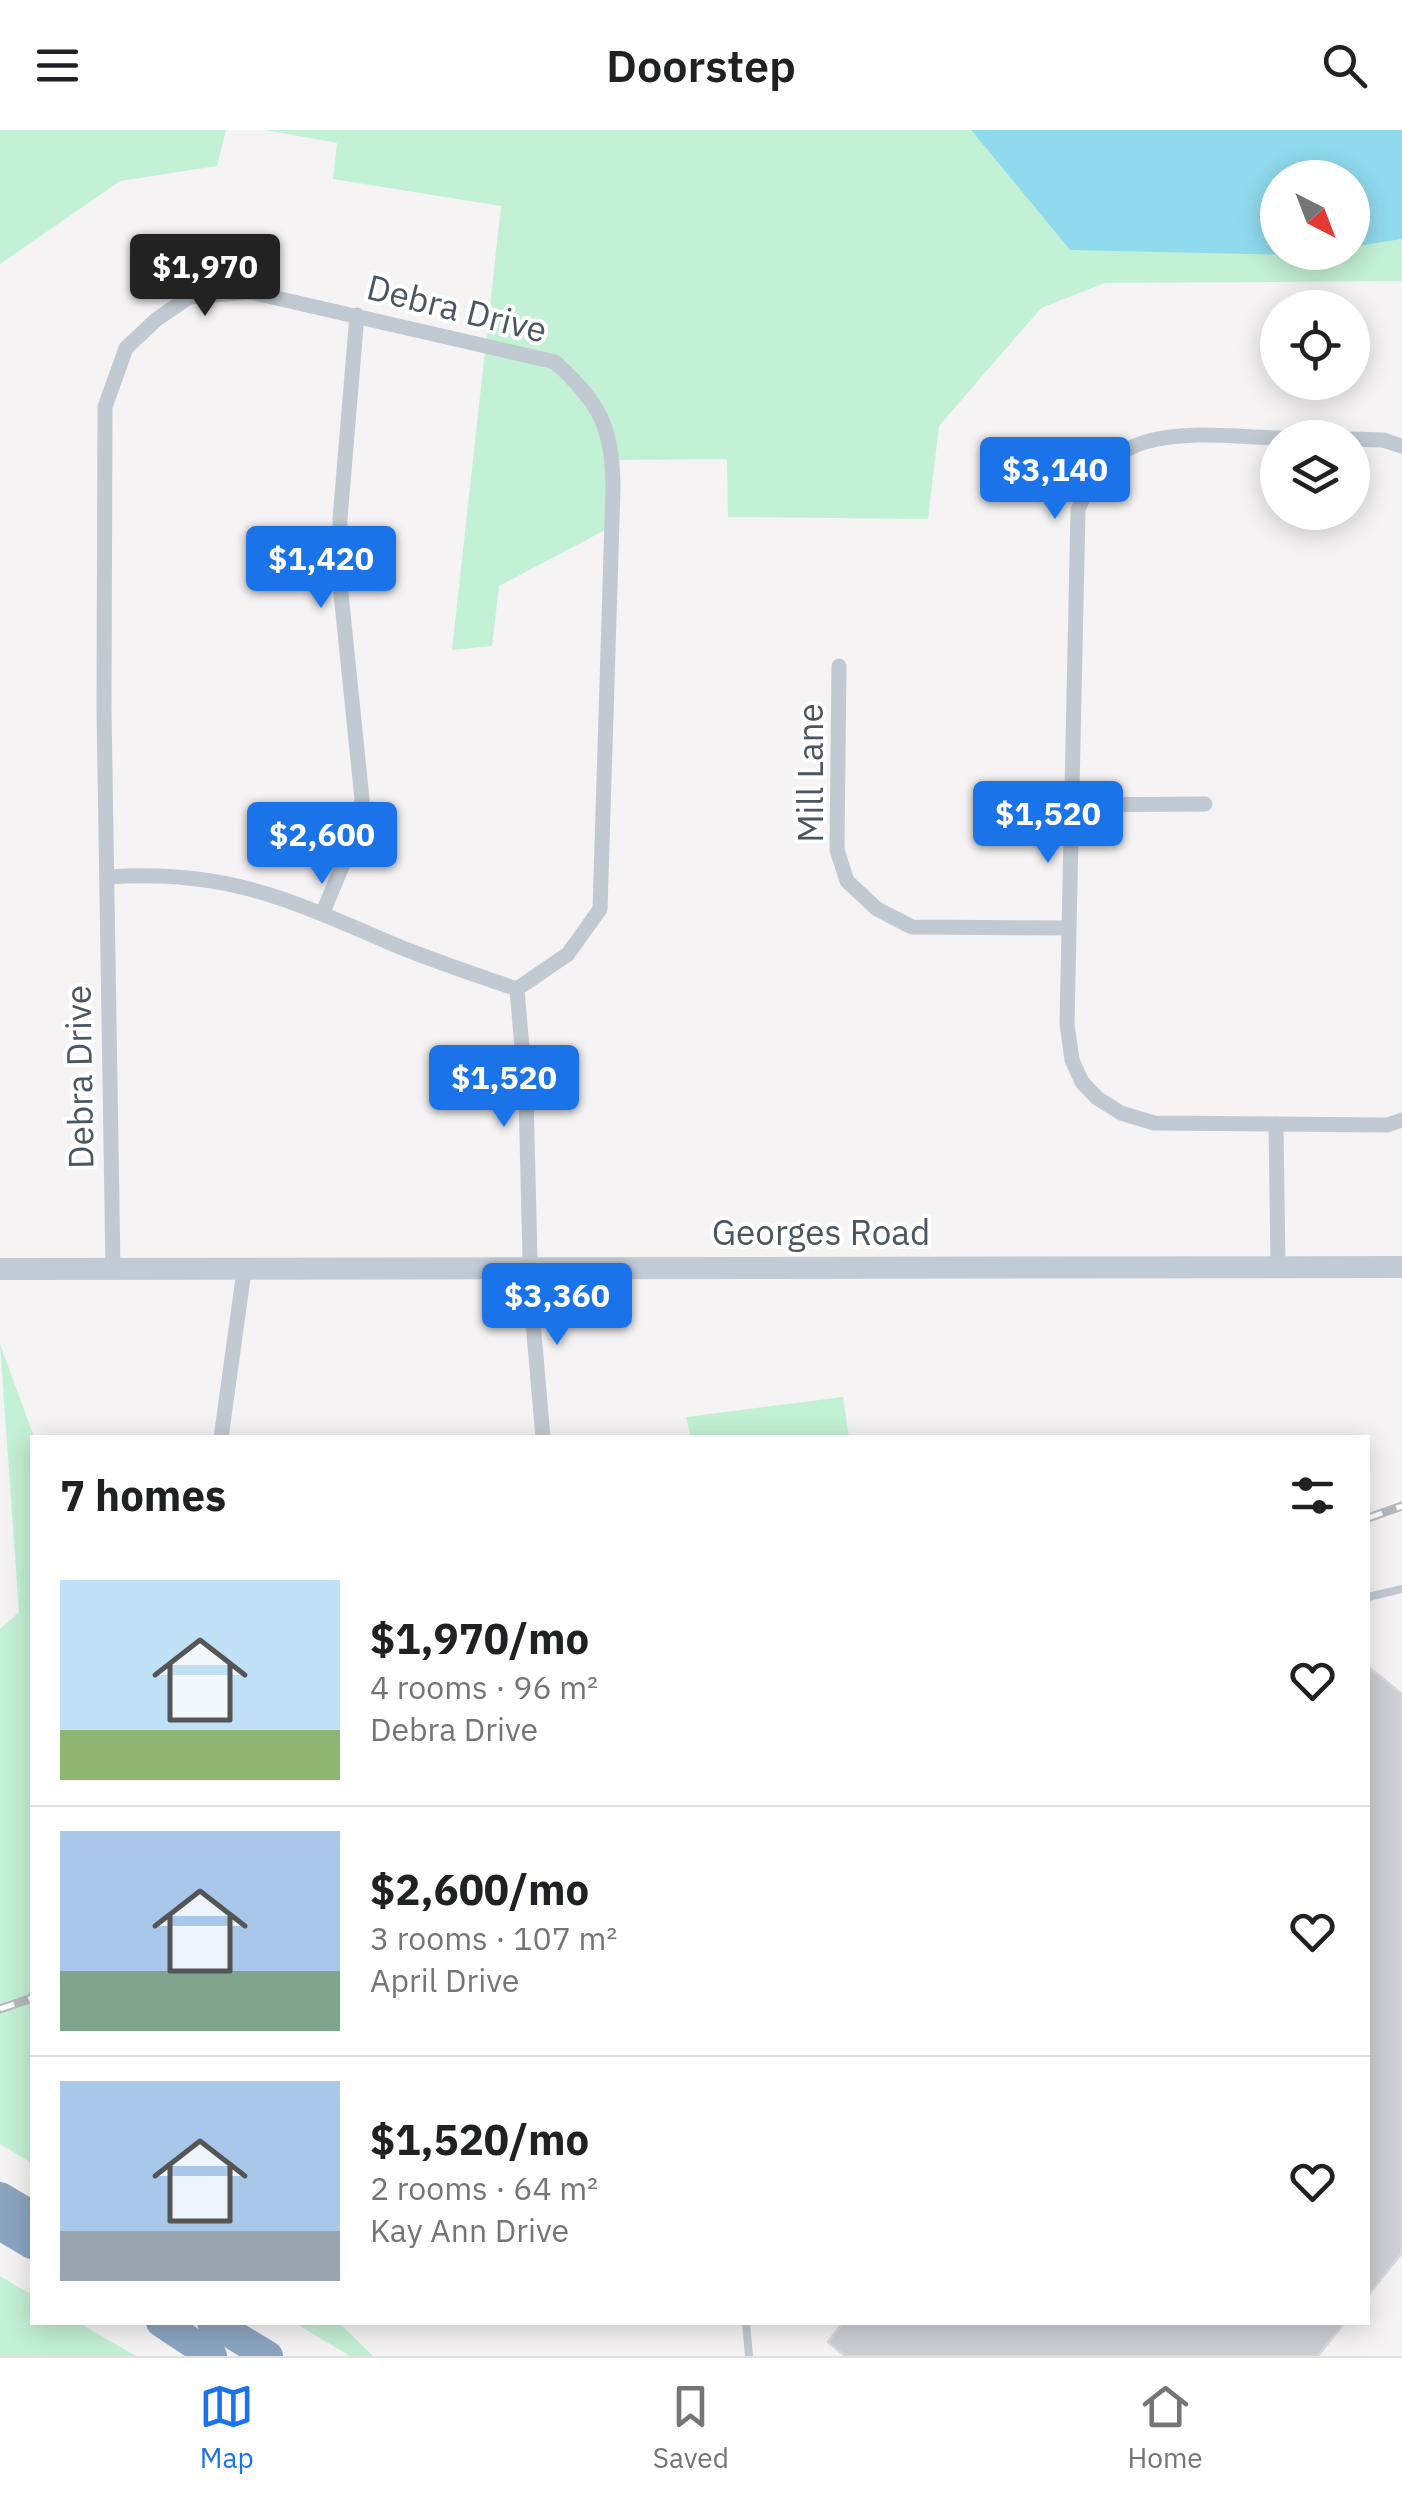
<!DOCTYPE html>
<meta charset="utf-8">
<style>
:root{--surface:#fff;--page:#f2f2f2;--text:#202124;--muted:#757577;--line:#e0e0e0;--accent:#1a73e8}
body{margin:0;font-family:"IBM Plex Sans",sans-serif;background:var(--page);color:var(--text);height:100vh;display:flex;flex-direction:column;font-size:38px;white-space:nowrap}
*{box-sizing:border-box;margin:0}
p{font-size:32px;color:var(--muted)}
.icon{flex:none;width:55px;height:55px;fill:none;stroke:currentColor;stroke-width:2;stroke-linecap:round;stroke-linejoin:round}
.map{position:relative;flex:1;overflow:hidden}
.details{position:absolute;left:30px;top:1305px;width:1340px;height:890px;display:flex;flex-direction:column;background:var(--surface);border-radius:0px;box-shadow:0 5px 25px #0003}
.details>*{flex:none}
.needle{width:65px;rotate:138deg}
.fabs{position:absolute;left:1260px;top:30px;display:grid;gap:20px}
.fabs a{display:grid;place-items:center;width:110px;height:110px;border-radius:50%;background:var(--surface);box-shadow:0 5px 25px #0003;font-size:50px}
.price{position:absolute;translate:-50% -85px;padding:0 22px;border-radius:10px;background:var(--accent);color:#fff;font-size:32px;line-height:65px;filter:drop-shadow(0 2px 5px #0008)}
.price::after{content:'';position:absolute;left:50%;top:60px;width:30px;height:22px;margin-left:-15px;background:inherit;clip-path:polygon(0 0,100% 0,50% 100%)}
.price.on{background:#222;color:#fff}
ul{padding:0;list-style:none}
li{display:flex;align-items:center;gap:30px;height:250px;padding:0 30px}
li+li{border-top:2px solid var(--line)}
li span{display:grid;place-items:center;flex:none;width:280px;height:200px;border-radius:0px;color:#555}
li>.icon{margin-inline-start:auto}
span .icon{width:120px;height:120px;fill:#fffc;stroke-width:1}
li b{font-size:42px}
h2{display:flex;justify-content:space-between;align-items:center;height:120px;padding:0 30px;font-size:42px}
header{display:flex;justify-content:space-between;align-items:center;height:130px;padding:0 30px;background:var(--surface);font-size:45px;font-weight:600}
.dock{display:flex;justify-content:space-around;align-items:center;height:140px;border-top:2px solid var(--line);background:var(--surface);font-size:28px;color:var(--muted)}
.dock a{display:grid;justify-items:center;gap:5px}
.dock .on{color:var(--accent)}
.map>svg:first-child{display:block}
.green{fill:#c3f1d5}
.water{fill:#90daee}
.building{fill:#cdcfd5;stroke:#d7d9de;stroke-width:2.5}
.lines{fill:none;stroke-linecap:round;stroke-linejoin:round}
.lane{stroke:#c1cad2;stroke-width:8}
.street{stroke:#c1cad2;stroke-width:15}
.secondary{stroke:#c1cbd6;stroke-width:22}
.highway{stroke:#8ba5c1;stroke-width:30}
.rail-casing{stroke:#b5b8bd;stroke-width:9}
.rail{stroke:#fff;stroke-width:5;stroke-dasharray:15;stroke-linecap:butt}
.labels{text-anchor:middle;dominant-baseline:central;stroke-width:8;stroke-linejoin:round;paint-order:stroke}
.street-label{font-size:35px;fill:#4a5661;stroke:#fff}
</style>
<header><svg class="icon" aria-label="menu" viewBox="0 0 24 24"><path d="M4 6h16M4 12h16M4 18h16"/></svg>Doorstep<svg class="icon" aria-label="search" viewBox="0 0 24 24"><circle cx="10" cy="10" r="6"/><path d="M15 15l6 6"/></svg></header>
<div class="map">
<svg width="1402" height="2226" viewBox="0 0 1402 2226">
<rect width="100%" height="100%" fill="#f5f3f3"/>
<path class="green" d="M0 0H226L217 36 120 51 0 134Z
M266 0H971L1070 120 1352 122 1353 117 1402 109V151L1105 153 1041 178 939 296 928 389 728 387 727 329 609 330 607 399 499 456 492 516 452 520 501 76 333 49 337 13Z
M0 1214 34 1307 32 2033 0 2014V1499L19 1482Z
M843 1267 849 1307H691L686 1287Z
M0 2146 32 2165V2192L79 2193 136 2226H0Z
M295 2193H339L373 2226H350Z"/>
<path class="water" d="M971 0H1402V109L1353 117 1352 48H1278V122L1312 123 1296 125 1070 120Z"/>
<path class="building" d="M1371 1539 1402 1564V2123L1368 2165V1543Z
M843 2192H1345L1318 2226H845L828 2212Z"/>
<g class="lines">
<path class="lane" d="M1368 1467 1402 1459
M746 2192 749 2226"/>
<path class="street" d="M1278 308C1198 306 1111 287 1078 380L1067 894 1072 930 1082 952 1097 968 1121 983 1154 993 1387 995 1402 990
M1352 309 1383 310 1402 316
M839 536 837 720 847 751 877 779 912 797 1069 798
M1072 675 1205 674
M109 747C222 739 287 768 388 812 430 830 474 844 517 859
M323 782 356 703 362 669 340 454V389L357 185
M517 859 526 966 531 1169 543 1308
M1276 994 1278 1136
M113 1139 104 579 105 277 126 218 157 189 189 167 250 162 555 232C600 273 613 298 613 359L600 779 568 824 517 859
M221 1308 244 1141"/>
<path class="secondary" d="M0 1139 1402 1137"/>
<path class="highway" d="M0 2067 32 2086
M0 2095 32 2114
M161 2192 212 2226
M212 2192 268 2226"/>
<g class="rail-casing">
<path id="rail" d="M1368 1388 1402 1376
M0 1879 32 1868"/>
</g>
<use href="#rail" class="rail"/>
</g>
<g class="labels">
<g class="street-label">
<text transform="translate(457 178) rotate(14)">Debra Drive</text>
<text transform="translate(810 643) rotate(-90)">Mill Lane</text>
<text transform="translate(79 947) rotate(-91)">Debra Drive</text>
<text x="821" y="1102">Georges Road</text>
</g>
</g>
</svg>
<div class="fabs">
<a><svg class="needle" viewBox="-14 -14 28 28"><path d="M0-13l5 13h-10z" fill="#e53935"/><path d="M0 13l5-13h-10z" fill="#757577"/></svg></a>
<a><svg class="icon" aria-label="locate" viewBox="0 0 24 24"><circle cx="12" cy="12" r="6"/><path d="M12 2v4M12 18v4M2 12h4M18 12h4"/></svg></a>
<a><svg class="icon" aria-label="layers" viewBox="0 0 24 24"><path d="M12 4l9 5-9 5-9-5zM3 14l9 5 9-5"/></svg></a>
</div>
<b class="price on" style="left:205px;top:189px">$1,970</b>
<b class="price" style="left:1055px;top:392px">$3,140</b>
<b class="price" style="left:321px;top:481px">$1,420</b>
<b class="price" style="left:1048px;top:736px">$1,520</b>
<b class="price" style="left:322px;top:757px">$2,600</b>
<b class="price" style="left:504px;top:1000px">$1,520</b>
<b class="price" style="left:557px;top:1218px">$3,360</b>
<section class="details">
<h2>7 homes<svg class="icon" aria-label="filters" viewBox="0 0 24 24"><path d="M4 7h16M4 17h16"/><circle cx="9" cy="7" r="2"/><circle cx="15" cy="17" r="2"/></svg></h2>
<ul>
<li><span style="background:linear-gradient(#bfe0f5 75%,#8fb573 0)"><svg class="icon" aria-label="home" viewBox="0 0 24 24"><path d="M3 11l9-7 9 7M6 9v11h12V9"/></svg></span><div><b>$1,970/mo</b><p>4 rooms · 96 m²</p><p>Debra Drive</p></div><svg class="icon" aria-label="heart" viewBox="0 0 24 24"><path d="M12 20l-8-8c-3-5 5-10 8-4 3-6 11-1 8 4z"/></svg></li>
<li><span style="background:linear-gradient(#a9c7e8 70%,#7fa58c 0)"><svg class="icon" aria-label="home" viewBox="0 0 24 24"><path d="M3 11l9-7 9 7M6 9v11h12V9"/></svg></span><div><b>$2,600/mo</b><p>3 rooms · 107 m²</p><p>April Drive</p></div><svg class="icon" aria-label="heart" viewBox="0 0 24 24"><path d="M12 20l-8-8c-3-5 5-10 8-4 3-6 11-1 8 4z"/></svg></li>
<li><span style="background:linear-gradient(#a9c7e8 75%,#9aa5b1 0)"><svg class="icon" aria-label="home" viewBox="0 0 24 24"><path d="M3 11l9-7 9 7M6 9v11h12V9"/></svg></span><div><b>$1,520/mo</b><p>2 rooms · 64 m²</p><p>Kay Ann Drive</p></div><svg class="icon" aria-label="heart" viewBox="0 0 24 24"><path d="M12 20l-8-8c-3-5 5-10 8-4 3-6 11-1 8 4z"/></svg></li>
</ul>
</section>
</div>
<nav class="dock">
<a class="on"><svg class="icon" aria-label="map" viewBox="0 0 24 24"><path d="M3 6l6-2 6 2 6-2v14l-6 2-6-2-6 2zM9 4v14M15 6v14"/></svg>Map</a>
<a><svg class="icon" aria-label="saved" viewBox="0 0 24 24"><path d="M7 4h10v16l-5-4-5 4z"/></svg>Saved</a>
<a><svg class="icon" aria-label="home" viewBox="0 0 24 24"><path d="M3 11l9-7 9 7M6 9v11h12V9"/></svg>Home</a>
</nav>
